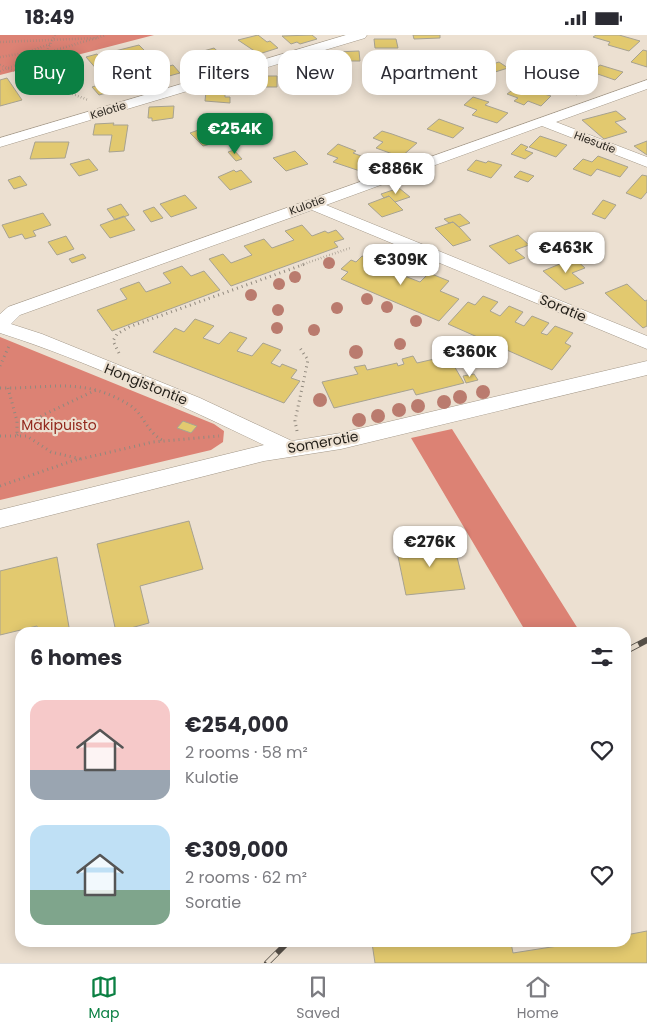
<!DOCTYPE html>
<meta charset="utf-8">
<style>
:root{--surface:#fff;--page:#f2f2f3;--text:#2b2b33;--muted:#7c7c81;--line:#e1e1e2;--accent:#0b8043}
body{margin:0;font-family:Poppins,sans-serif;background:var(--page);color:var(--text);height:100vh;display:flex;flex-direction:column;font-size:19px;white-space:nowrap}
*{box-sizing:border-box;margin:0}
p{font-size:16px;color:var(--muted)}
.icon{flex:none;width:28px;height:28px;fill:none;stroke:currentColor;stroke-width:2;stroke-linecap:round;stroke-linejoin:round}
.map{position:relative;flex:1;overflow:hidden}
.side{position:absolute;left:15px;top:592px;width:616px;height:320px;display:flex;flex-direction:column;background:var(--surface);border-radius:15px;box-shadow:0 2px 12px #0003}
.side>*{flex:none}
.banner{position:absolute;left:15px;top:15px;width:618px;height:45px;display:flex;gap:10px}
.price{position:absolute;translate:-50% -42px;padding:0 11px;border-radius:10px;background:#fff;color:#222;font-size:16px;line-height:32px;filter:drop-shadow(0 1px 2px #0008)}
.price::after{content:'';position:absolute;left:50%;top:30px;width:15px;height:11px;margin-left:-8px;background:inherit;clip-path:polygon(0 0,100% 0,50% 100%)}
.price.active{background:var(--accent);color:#fff}
ul{padding:0;list-style:none}
li{display:flex;align-items:center;gap:15px;height:125px;padding:0 15px}
li span{display:grid;place-items:center;flex:none;width:140px;height:100px;border-radius:15px;color:#555}
li>.icon{margin-inline-start:auto}
span .icon{width:60px;height:60px;fill:#fffc;stroke-width:1}
li b{font-size:21px}
h2{display:flex;justify-content:space-between;align-items:center;height:60px;padding:0 15px;font-size:21px}
.tag{padding:0 18px;border-radius:15px;background:var(--surface);box-shadow:0 2px 12px #0003;font-size:18px;line-height:45px}
.tag.active{background:var(--accent);color:#fff}
.status{display:flex;justify-content:space-between;align-items:center;height:35px;padding:0 25px;background:var(--surface);direction:ltr}
.status svg{height:14px;fill:currentColor}
.dock{display:flex;justify-content:space-around;align-items:center;height:70px;border-top:1px solid var(--line);background:var(--surface);font-size:14px;color:var(--muted)}
.dock a{display:grid;justify-items:center;gap:2px}
.dock .active{color:var(--accent)}
.map>svg:first-child{display:block}
.forest{fill:#dc8274}
.building{fill:#e2c96f;stroke:#a7a291}
.lines{fill:none;stroke-linecap:round;stroke-linejoin:round}
.minor-casing{stroke:#a4998a;stroke-width:1}
.path-far1{stroke:#91897e;stroke-width:2.5;stroke-dasharray:0.5 2.5;stroke-linecap:butt}
.path{stroke:#91897e;stroke-width:3;stroke-dasharray:1 4;stroke-linecap:butt}
.minor{fill:#fff;fill-rule:evenodd}
.rail-casing{stroke:#554f47;stroke-width:6}
.rail{stroke:#ece0d1;stroke-width:4.5;stroke-dasharray:14;stroke-linecap:butt}
.tree{fill:#ba7b6e}
.labels{text-anchor:middle;dominant-baseline:central;stroke-width:4.5;stroke-linejoin:round;paint-order:stroke}
.far-street-label{font-size:11px;fill:#231f19;stroke:#ece0d1}
.street-label{font-size:14px;fill:#231f19;stroke:#ece0d1}
.park-label{font-size:14px;fill:#92281d;stroke:#ece0d1}
</style>
<div class="status"><b>18:49</b><svg viewBox="0 0 49 12"><path d="M0 12V9h3v3zM5 12V6h3v6zM10 12V3h3v9zM15 12V0h3v12zM26 1h20v11H26zM47 4h2v5h-2z"/></svg></div>
<div class="map">
<svg width="647" height="928" viewBox="0 0 647 928">
<rect width="100%" height="100%" fill="#ece0d1"/>
<path class="forest" d="M0 0H154L0 40Z
M0 302 214 389 224 396 223 407 211 415 0 465Z
M452 394 580 597H526L411 403Z"/>
<path class="building" d="M258 0 267 7 270 6 278 13 259 19 238 5Z
M312 0 317 4 300 9 297 7 291 9 282 1Z
M413 0H440V3L414 4Z
M596 0H619L640 6 629 16 608 10 610 7 593 2Z
M374 4H396L398 13H375Z
M139 10 145 16 122 25 115 16Z
M214 13 226 24 196 33 187 24 195 22 193 19Z
M643 15 647 16V32L631 27Z
M359 16 360 26H338L337 17Z
M97 19 109 34 99 37 86 22Z
M556 25 569 34 559 37 546 28Z
M499 27 508 33 482 41 473 35Z
M298 28H321L323 39 299 40Z
M163 29 166 32 173 30 180 38 151 46 144 38 153 35 150 33Z
M600 30 623 37 615 45 592 37Z
M254 41H277V52H254Z
M562 42 587 50 577 60 552 52Z
M7 43 22 65 0 71V45Z
M110 47 117 55 99 60 92 52Z
M522 48 547 56 544 59 551 61 541 71 528 66 524 70 514 66 518 63 507 59Z
M206 56H225V62H230V68L205 66Z
M473 62 489 67 485 70 508 78 497 88 472 80 477 75 464 70Z
M174 71 173 83 152 86V83H148L149 72Z
M616 76 626 84 615 87 627 97 604 104 582 85Z
M439 84 464 93 453 103 427 94Z
M114 88 113 90H128L124 116 109 117 112 100H93L95 89Z
M204 93 218 107 203 111 190 98Z
M382 96 392 99 417 108 401 122 376 113 383 107 373 103Z
M540 101 567 110 556 122 529 112Z
M647 106V120L634 111Z
M35 107H69L65 123 30 124Z
M338 109 356 116 353 118 372 125 360 136 333 127 338 123 327 119Z
M521 109 528 112 525 115 533 118 525 124 511 119Z
M234 115 242 124 236 126 228 117Z
M295 116 308 129 286 136 273 123Z
M598 121 628 132 620 142 597 134 591 141 573 134 583 124 592 127Z
M89 124 98 135 79 141 70 129Z
M476 125 486 128 488 126 502 130 491 143 467 135Z
M234 135 236 137 241 135 252 147 230 155 218 142Z
M520 136 534 141 528 147 514 142Z
M642 140 647 141V157L641 164 626 158Z
M20 141 27 150 14 154 8 145Z
M399 153 410 162 395 167 389 161 384 163 381 159Z
M185 160 197 173 171 182 160 169Z
M389 161 403 175 382 182 368 169Z
M603 165 616 170 605 184 592 179Z
M121 169 129 180 115 185 107 174Z
M154 172 163 183 151 187 143 176Z
M43 178 51 190 33 196 36 201 25 204 22 199 9 203 2 190Z
M460 179 470 188 459 192 453 187 449 188 444 184Z
M124 181 135 195 110 203 100 190Z
M453 187 459 192 471 205 453 211 435 193Z
M302 190 312 201 325 196 328 198 336 195 344 204 334 207 338 212 231 251 209 224 223 219 231 228 252 220 244 211 264 204 272 213 294 205 285 196Z
M518 200 529 210 515 215 525 223 509 229 489 211Z
M66 201 74 214 57 220 48 207Z
M83 219 86 223 72 228 69 224Z
M362 221 385 231 394 222 412 230 402 240 420 247 429 238 449 246 440 256 459 264 439 286 341 244 348 237 341 234 351 225 356 227Z
M574 223 585 233 572 238 584 248 565 255 543 236Z
M182 231 191 241 204 236 220 255 112 296 97 275 127 264 120 254 139 247 146 257 171 248 163 238Z
M627 249 645 266 647 265V291L643 293 605 258Z
M483 261 498 267 490 276 500 281 509 271 523 277 515 287 524 291 532 281 549 288 541 298 547 300 555 291 573 298 565 308 571 311 552 335 448 289 468 267 475 270Z
M195 284 214 291 203 303 219 309 230 297 247 303 237 316 252 321 263 308 281 315 271 328 280 332 282 329 297 335 291 343 300 346 284 368 153 317 175 293 184 297Z
M413 321 417 328 443 322 447 330 453 329 464 348 416 360 413 354 334 373 322 347 358 339 354 332 365 330 367 335 397 328 398 331 404 329 402 324Z
M474 339 478 345 466 348 463 341Z
M183 386 197 391 191 398 177 393Z
M189 486 203 534 140 551 149 588 116 597 97 509Z
M453 506 465 554 406 560 396 512Z
M57 522 70 598H38L37 591 0 600V536Z
M647 896V928H375L372 908H511L513 918 577 908H626V900Z"/>
<g class="lines">
<g class="minor-casing">
<path id="minor" d="M346 0H367L365 3 0 112V103Z
M647 45V54L556 87 647 122V132L542 91 326 170 647 301V314L312 175 20 280 11 289 42 299 200 363 292 406 341 398 647 326V340L341 414 264 426 0 493V475L264 410C178 369 91 327 0 298V279L8 272Z"/>
</g>
<path class="path-far1" d="M0 7 98 3
M46 18 106 0
M0 22 25 18 50 9
M0 30 88 65
M0 36 45 19 55 0
M301 230 350 213"/>
<path class="path" d="M119 318 113 306 117 299 129 292 305 229
M0 331 9 311
M0 353C51 354 84 341 131 371 144 380 147 397 162 405
M8 353 17 386V399
M297 396 295 386 308 325 300 313
M17 400 43 380 96 355
M0 401H27L51 417 81 424
M0 451 72 426 153 407 219 401"/>
<use href="#minor" class="minor"/>
<g class="rail-casing">
<path id="rail" d="M626 616 647 605
M267 928 287 908"/>
</g>
<use href="#rail" class="rail"/>
</g>
<g class="tree">
<circle cx="329" cy="228" r="6"/>
<circle cx="295" cy="242" r="6"/>
<circle cx="279" cy="249" r="6"/>
<circle cx="251" cy="260" r="6"/>
<circle cx="367" cy="264" r="6"/>
<circle cx="387" cy="272" r="6"/>
<circle cx="337" cy="273" r="6"/>
<circle cx="278" cy="275" r="6"/>
<circle cx="416" cy="286" r="6"/>
<circle cx="277" cy="293" r="6"/>
<circle cx="314" cy="295" r="6"/>
<circle cx="400" cy="309" r="6"/>
<circle cx="356" cy="317" r="7"/>
<circle cx="483" cy="357" r="7"/>
<circle cx="460" cy="362" r="7"/>
<circle cx="320" cy="365" r="7"/>
<circle cx="444" cy="367" r="7"/>
<circle cx="418" cy="371" r="7"/>
<circle cx="399" cy="375" r="7"/>
<circle cx="378" cy="381" r="7"/>
<circle cx="359" cy="385" r="7"/>
</g>
<g class="labels">
<g class="far-street-label">
<text transform="translate(108 75) rotate(-17)">Kelotie</text>
<text transform="translate(595 107) rotate(21)">Hiesutie</text>
<text transform="translate(307 170) rotate(-20)">Kulotie</text>
</g>
<g class="street-label">
<text transform="translate(563 273) rotate(23)">Soratie</text>
<text transform="translate(146 349) rotate(22)">Hongistontie</text>
<text transform="translate(323 407) rotate(-10)">Somerotie</text>
</g>
<g class="park-label">
<text x="59" y="390">Mäkipuisto</text>
</g>
</g>
</svg>
<b class="price active" style="left:235px;top:120px">€254K</b>
<b class="price" style="left:396px;top:160px">€886K</b>
<b class="price" style="left:566px;top:239px">€463K</b>
<b class="price" style="left:401px;top:251px">€309K</b>
<b class="price" style="left:470px;top:343px">€360K</b>
<b class="price" style="left:430px;top:533px">€276K</b>
<div class="banner">
<a class="tag active">Buy</a>
<a class="tag">Rent</a>
<a class="tag">Filters</a>
<a class="tag">New</a>
<a class="tag">Apartment</a>
<a class="tag">House</a>
</div>
<section class="side">
<h2>6 homes<svg class="icon" aria-label="filters" viewBox="0 0 24 24"><path d="M4 7h16M4 17h16"/><circle cx="9" cy="7" r="2"/><circle cx="15" cy="17" r="2"/></svg></h2>
<ul>
<li><span style="background:linear-gradient(#f6c9c9 70%,#9aa5b1 0)"><svg class="icon" aria-label="home" viewBox="0 0 24 24"><path d="M3 11l9-7 9 7M6 9v11h12V9"/></svg></span><div><b>€254,000</b><p>2 rooms · 58 m²</p><p>Kulotie</p></div><svg class="icon" aria-label="heart" viewBox="0 0 24 24"><path d="M12 20l-8-8c-3-5 5-10 8-4 3-6 11-1 8 4z"/></svg></li>
<li><span style="background:linear-gradient(#bfe0f5 65%,#7fa58c 0)"><svg class="icon" aria-label="home" viewBox="0 0 24 24"><path d="M3 11l9-7 9 7M6 9v11h12V9"/></svg></span><div><b>€309,000</b><p>2 rooms · 62 m²</p><p>Soratie</p></div><svg class="icon" aria-label="heart" viewBox="0 0 24 24"><path d="M12 20l-8-8c-3-5 5-10 8-4 3-6 11-1 8 4z"/></svg></li>
</ul>
</section>
</div>
<nav class="dock">
<a class="active"><svg class="icon" aria-label="map" viewBox="0 0 24 24"><path d="M3 6l6-2 6 2 6-2v14l-6 2-6-2-6 2zM9 4v14M15 6v14"/></svg>Map</a>
<a><svg class="icon" aria-label="saved" viewBox="0 0 24 24"><path d="M7 4h10v16l-5-4-5 4z"/></svg>Saved</a>
<a><svg class="icon" aria-label="home" viewBox="0 0 24 24"><path d="M3 11l9-7 9 7M6 9v11h12V9"/></svg>Home</a>
</nav>
